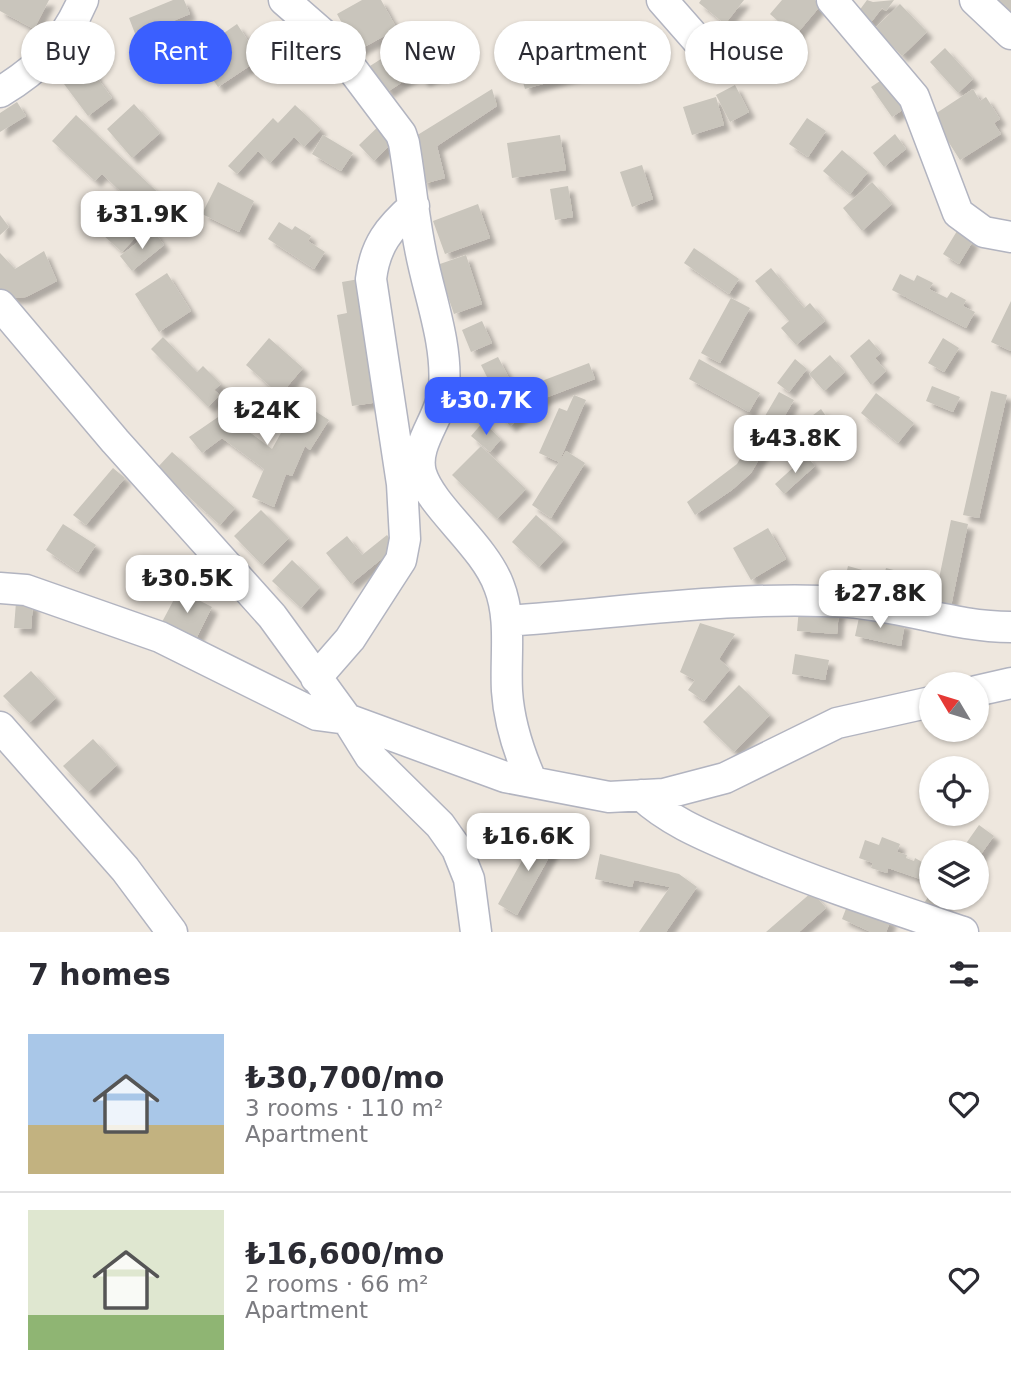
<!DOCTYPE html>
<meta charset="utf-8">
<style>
:root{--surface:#fff;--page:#f2f2f3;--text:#2b2b33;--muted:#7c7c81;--line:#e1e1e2;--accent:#3a5fff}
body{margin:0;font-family:"DejaVu Sans",sans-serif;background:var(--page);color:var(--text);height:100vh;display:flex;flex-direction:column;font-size:26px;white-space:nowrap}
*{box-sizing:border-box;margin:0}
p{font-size:23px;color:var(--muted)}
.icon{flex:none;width:38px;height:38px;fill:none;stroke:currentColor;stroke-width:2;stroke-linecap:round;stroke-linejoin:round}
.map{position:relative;height:932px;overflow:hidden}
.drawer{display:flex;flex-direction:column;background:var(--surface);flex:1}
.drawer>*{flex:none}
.guide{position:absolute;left:21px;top:21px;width:970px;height:63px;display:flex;gap:14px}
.needle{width:46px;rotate:308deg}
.buttons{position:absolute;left:919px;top:672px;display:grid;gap:14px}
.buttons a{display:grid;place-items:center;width:70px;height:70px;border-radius:50%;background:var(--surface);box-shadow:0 2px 5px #0004;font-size:35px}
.price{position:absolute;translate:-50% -60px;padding:0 16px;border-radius:14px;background:#fff;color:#222;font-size:23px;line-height:46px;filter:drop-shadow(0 2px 4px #0008)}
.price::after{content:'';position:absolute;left:50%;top:42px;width:21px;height:16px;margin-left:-10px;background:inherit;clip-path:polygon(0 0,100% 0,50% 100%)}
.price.active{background:var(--accent);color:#fff}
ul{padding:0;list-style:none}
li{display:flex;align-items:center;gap:21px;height:175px;padding:0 28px}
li+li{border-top:2px solid var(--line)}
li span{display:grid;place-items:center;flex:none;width:196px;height:140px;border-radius:0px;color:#555}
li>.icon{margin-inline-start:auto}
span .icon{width:84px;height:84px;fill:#fffc;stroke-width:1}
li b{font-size:30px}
h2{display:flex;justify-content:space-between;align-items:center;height:84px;padding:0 28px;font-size:30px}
.tag{padding:0 24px;border-radius:32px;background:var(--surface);box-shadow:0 2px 5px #0004;font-size:24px;line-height:63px}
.tag.active{background:var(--accent);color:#fff}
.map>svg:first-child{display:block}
.building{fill:#c9c5bc;filter:url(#shadow)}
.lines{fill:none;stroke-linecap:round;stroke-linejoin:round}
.minor-casing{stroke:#b2b4c0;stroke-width:33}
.minor{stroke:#fff;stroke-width:30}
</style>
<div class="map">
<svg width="1011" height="932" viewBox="0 0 1011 932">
<defs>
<filter id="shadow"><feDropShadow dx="6" dy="6" stdDeviation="2" flood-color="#0004"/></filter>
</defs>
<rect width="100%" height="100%" fill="#eee7de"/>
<path class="building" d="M0 0H49L34 29 0 11Z
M173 0H184L190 14 136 36 129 18Z
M362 0H381L397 29 357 51 337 14Z
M701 0H744L725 24 699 3Z
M782 0H815L821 5 795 36 770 14Z
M867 0 873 2 894 0 886 11 882 8 869 25 856 15Z
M995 0H1011V17Z
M900 4 927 32 902 56 875 28Z
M237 24 260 59 218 87 195 53Z
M607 45 612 65 525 89 519 69Z
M452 46 460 64 423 81 415 63Z
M945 48 973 79 958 93 930 62Z
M395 50 412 76 387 92 370 66Z
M85 61 112 98 88 116 61 80Z
M889 75 910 105 892 117 871 87Z
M735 85 749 112 730 122 716 95Z
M492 89 497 106 437 146 445 178 423 184 411 139Z
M973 89 980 101 986 97 1000 119 994 123 1001 134 960 160 932 116Z
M716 97 724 125 692 135 683 107Z
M17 102 26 116 0 132V113Z
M134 104 160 133 132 158 107 129Z
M295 105 321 129 304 147 294 137 270 163 258 151 237 174 228 166 273 118 278 123Z
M76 115 168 202 122 252 103 235 133 203 102 174 95 181 52 141Z
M807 118 826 131 808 157 789 144Z
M383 122 398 137 374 161 359 145Z
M895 134 906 149 884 167 873 153Z
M323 135 353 153 341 171 312 154Z
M560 135 566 170 512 178 507 143Z
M842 150 868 172 850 194 823 171Z
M642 165 653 199 632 207 620 172Z
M218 182 254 201 239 232 202 214Z
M872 182 892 204 862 231 843 208Z
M568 186 573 217 555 220 550 189Z
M478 204 490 238 445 254 433 221Z
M0 215 9 227 0 235Z
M279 222 292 230 295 226 311 236 308 241 325 252 314 269 268 239Z
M153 230 164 245 132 271 120 256Z
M957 231 973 241 959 264 943 254Z
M694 248 739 279 729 294 684 263Z
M44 251 57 281 26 297 13 298 0 290V253L15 269Z
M466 255 482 304 454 314 437 265Z
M771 268 804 308 810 303 825 321 796 345 781 328 789 321 755 281Z
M167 273 191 311 159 332 135 294Z
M900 274 914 281 917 275 933 283 929 289 947 298 951 292 966 300 963 306 975 312 966 328 892 290Z
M359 279 379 402 352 406 337 315 347 313 342 282Z
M731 298 750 308 720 363 701 353Z
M1011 301V351L991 342Z
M482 321 492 343 471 352 462 330Z
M163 337 197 372 203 366 221 384 214 390 220 395 208 407 151 349Z
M269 338 303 368 280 395 246 365Z
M943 338 959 348 944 372 928 363Z
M869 339 881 353 875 358 886 371 871 385 850 356Z
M830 355 845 372 824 391 809 374Z
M498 357 510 380 493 389 481 365Z
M699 359 760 393 749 412 689 379Z
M795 359 807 369 789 392 777 383Z
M589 363 595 379 545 398 510 426 497 410 539 382Z
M932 386 960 397 953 412 926 401Z
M991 391 1007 395 979 518 963 515Z
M779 392 794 400 751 473 732 490 695 515 687 502 737 464Z
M876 393 914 423 898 443 861 413Z
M574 395 586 400 559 462 539 453 559 408 567 411Z
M299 401 329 420 310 450 305 446 292 476 286 474 274 507 252 497 264 469 222 438 202 453 189 437 224 413 272 449Z
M821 409 835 429 814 444 800 425Z
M483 422 501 439 490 452 471 436Z
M481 446 526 489 497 519 452 475Z
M566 451 585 463 551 518 532 505Z
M172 452 235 508 220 525 157 468Z
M806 456 815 466 784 494 775 484Z
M113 468 125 478 86 525 73 515Z
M261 510 289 538 262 565 234 536Z
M536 515 564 540 539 567 512 542Z
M951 520 968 524 950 611 933 608Z
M63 524 96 545 78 572 46 550Z
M768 528 786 559 751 580 733 548Z
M387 535 396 547 351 584 326 553 347 536 362 555Z
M292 560 320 587 301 608 272 581Z
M151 562 175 574 167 590 143 578Z
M848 566 884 576 886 568 913 575 911 583 922 586 916 607 843 587Z
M179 590 212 607 196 639 162 622Z
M16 602 33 603 31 629 14 628Z
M799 608 839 611 837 634 797 631Z
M860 613 905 623 901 646 855 636Z
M700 623 735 634 719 659 730 669 704 701 688 690 695 680 680 672Z
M795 654 829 660 825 680 792 674Z
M31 671 56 698 29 723 3 696Z
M739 685 770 715 734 752 703 722Z
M93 739 117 765 88 792 63 766Z
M979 825 994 836 976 861V852H960Z
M539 830 558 841 517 915 498 904Z
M882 837 900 844 897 852 907 855 906 858 914 861 915 858 931 867 929 882 888 868 887 873 871 868 873 863 859 858 865 840 879 845Z
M600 854 679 874 697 887 666 932H639L670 887 634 880 632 887 595 879Z
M812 892 826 908 799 932H766Z
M931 893V898H950L937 916 922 906Z
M849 901 891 920 886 932H871L842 919Z"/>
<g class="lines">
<g class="minor-casing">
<path id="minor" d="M284 0 331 41 401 134 404 143C410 178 413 213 420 248 428 293 448 342 444 388 442 417 413 444 421 473 431 507 484 545 499 586 512 619 505 656 507 691 509 723 519 753 532 782
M662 0 712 57
M832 0 914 97 958 213 984 232 1011 237
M975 0 1011 34
M0 92C39 69 65 42 83 0
M0 305 115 441 272 616 347 719 505 777 609 797 664 794 725 778 837 723 931 702
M402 484 371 279C375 245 389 228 414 206
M0 588 26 590 160 637 317 715 347 719 370 756 440 825 457 849 469 879 476 932
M507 621C620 613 735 595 848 602 903 606 955 627 1011 627
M316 678 350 639 401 560 405 539 402 484 418 475
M976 691 1011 683
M0 727 125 869 172 932
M641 795C670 822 706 836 743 852 815 883 889 907 963 932"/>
</g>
<use href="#minor" class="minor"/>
</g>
</svg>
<div class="buttons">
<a><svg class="needle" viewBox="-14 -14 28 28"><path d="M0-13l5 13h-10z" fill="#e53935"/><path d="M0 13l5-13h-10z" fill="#7c7c81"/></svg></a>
<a><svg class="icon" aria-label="locate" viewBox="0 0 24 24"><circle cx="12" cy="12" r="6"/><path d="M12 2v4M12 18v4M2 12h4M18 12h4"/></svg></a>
<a><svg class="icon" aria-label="layers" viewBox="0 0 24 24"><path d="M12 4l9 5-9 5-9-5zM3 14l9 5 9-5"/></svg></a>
</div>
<b class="price" style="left:142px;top:251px">₺31.9K</b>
<b class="price active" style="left:486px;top:437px">₺30.7K</b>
<b class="price" style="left:267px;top:447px">₺24K</b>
<b class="price" style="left:795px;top:475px">₺43.8K</b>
<b class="price" style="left:187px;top:615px">₺30.5K</b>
<b class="price" style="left:880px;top:630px">₺27.8K</b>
<b class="price" style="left:528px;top:873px">₺16.6K</b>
<div class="guide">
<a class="tag">Buy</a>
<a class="tag active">Rent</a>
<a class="tag">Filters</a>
<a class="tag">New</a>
<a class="tag">Apartment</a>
<a class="tag">House</a>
</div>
</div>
<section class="drawer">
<h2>7 homes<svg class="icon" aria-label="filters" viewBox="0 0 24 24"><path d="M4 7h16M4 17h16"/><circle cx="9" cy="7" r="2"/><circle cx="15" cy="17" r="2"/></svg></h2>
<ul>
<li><span style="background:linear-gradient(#a9c7e8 65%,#c2b280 0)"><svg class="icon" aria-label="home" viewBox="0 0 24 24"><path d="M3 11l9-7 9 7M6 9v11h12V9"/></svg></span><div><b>₺30,700/mo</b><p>3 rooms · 110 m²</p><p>Apartment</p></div><svg class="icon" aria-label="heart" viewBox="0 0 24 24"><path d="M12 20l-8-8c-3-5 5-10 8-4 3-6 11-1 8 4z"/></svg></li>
<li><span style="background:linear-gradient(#dfe7d0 75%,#8fb573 0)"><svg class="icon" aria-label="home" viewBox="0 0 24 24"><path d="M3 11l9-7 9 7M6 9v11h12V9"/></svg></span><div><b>₺16,600/mo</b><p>2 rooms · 66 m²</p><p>Apartment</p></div><svg class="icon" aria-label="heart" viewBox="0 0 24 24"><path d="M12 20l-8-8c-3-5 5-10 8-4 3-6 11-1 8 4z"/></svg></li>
</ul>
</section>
